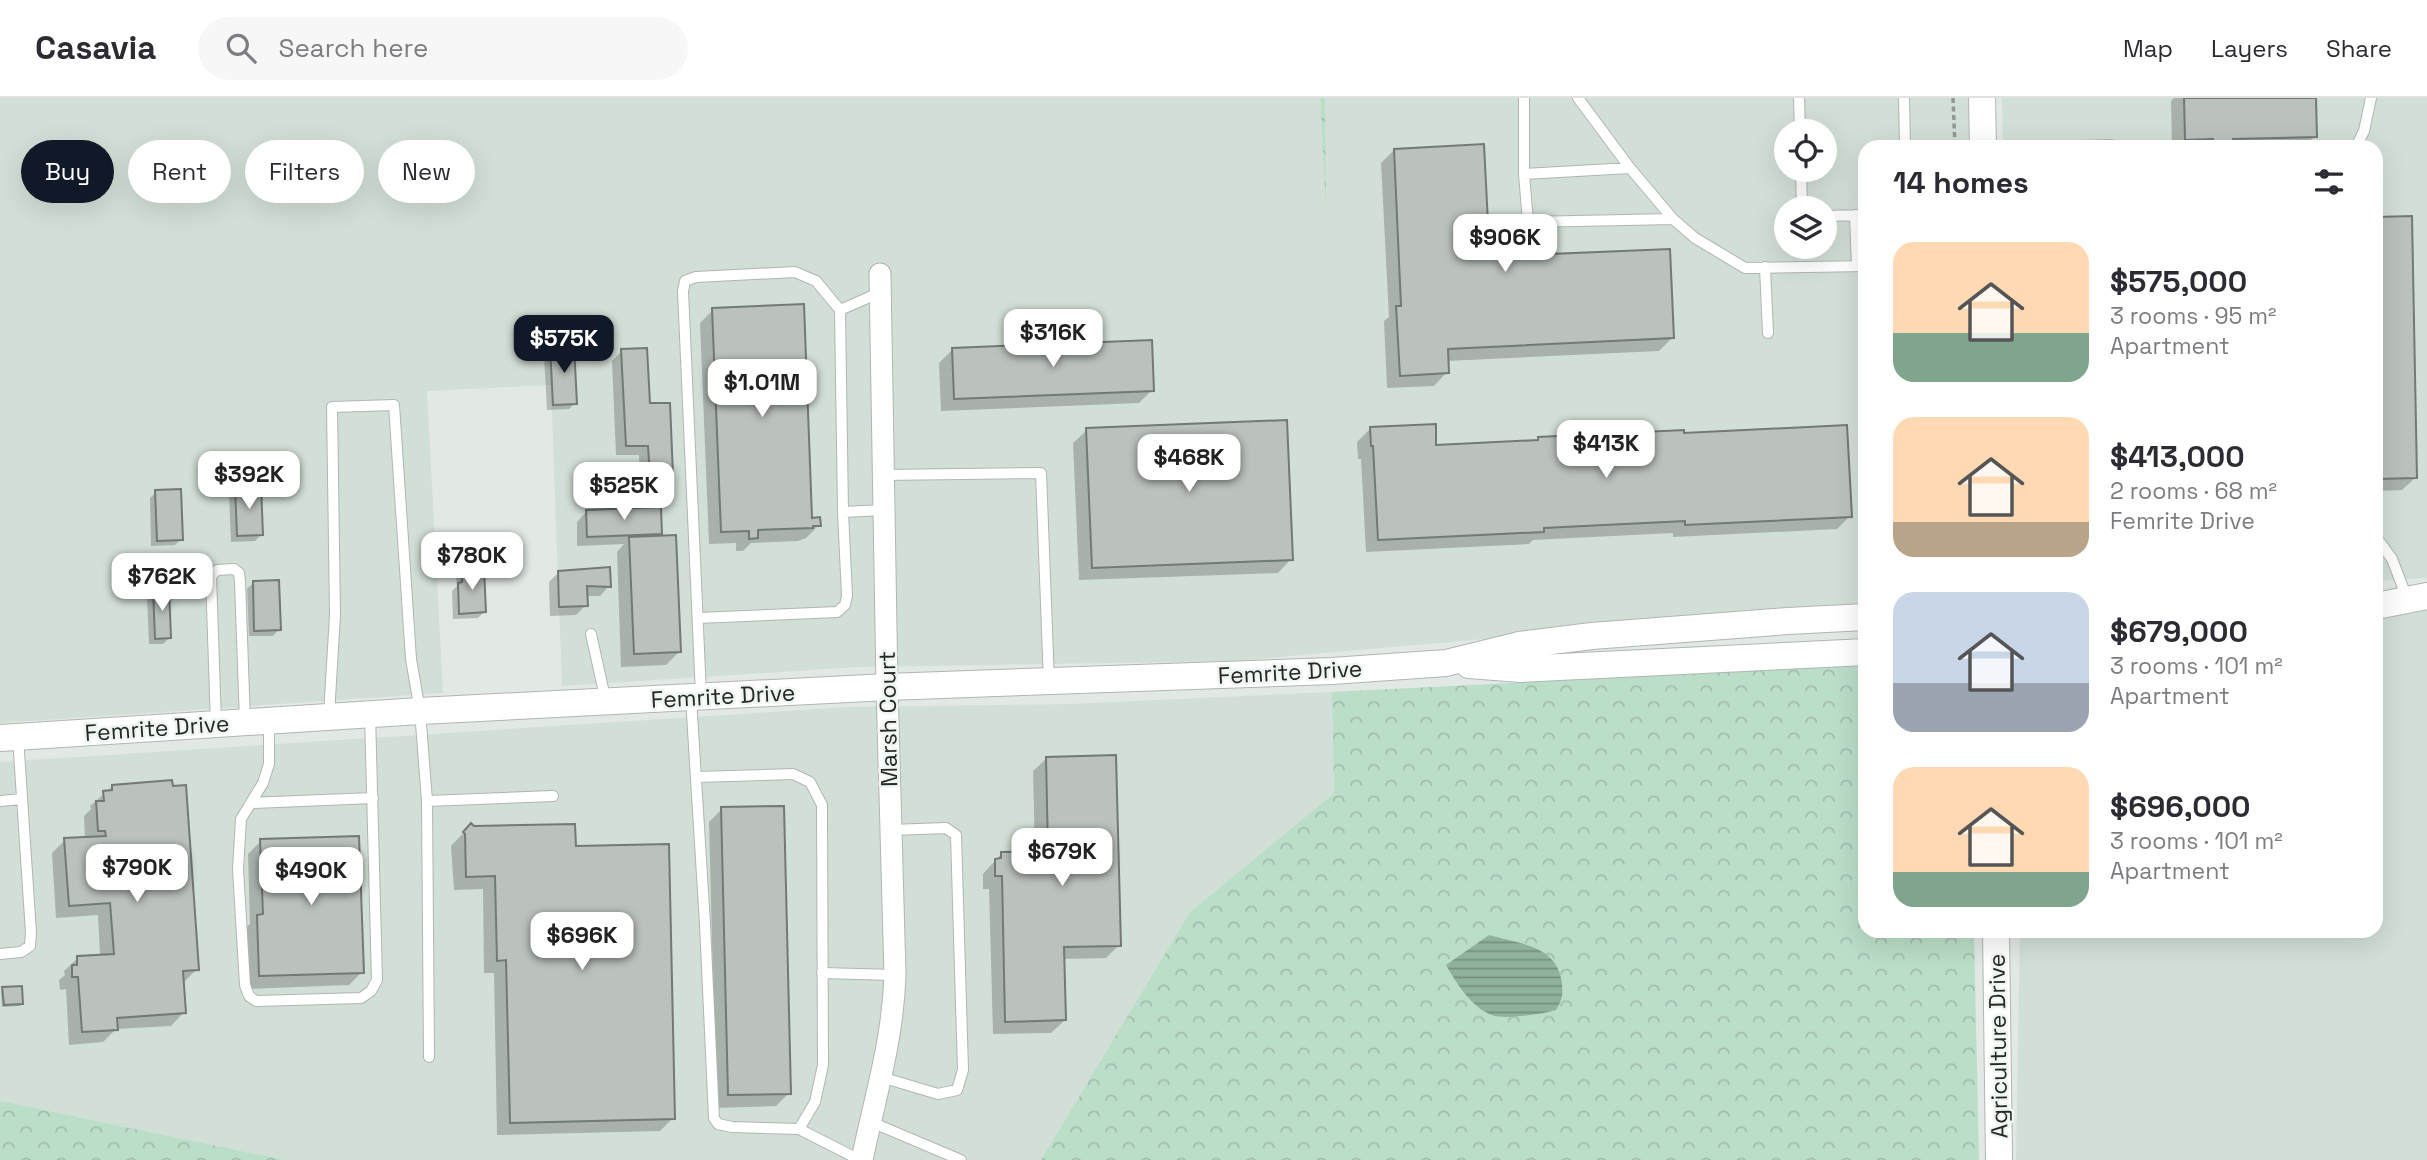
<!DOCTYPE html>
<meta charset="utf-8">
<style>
:root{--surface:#fff;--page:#f7f7f7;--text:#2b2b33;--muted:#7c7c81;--line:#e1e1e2;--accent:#111827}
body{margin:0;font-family:"Space Grotesk",sans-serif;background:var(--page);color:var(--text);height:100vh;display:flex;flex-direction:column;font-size:26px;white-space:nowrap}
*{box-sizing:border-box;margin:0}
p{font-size:23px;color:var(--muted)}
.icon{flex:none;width:38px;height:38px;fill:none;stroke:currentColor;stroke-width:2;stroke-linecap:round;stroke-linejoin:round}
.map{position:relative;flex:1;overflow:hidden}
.side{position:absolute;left:1858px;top:42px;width:525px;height:798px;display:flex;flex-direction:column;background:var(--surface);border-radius:21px;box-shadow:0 7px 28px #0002}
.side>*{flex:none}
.guide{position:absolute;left:21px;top:42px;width:665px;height:63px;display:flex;gap:14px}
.fabs{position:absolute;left:1774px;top:21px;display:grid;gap:14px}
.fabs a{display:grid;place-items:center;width:63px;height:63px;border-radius:50%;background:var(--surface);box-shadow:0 7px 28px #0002;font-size:35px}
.price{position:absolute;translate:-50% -60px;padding:0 16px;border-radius:14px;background:#fff;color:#222;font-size:23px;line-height:46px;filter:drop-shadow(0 2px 4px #0008)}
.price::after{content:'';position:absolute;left:50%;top:42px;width:21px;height:16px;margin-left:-10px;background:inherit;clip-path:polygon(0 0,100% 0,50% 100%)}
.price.on{background:var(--accent);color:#fff}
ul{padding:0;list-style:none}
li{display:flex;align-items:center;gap:21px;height:175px;padding:0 35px}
li span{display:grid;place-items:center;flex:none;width:196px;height:140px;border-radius:21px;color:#555}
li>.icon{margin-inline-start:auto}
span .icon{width:84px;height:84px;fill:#fffc;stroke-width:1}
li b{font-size:30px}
h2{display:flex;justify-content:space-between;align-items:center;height:84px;padding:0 35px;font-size:30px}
.pill{padding:0 24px;border-radius:32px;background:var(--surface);box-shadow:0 7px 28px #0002;font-size:24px;line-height:63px}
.pill.on{background:var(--accent);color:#fff}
header{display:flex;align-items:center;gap:42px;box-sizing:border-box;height:98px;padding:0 35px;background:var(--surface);border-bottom:2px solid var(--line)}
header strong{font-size:33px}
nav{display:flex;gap:38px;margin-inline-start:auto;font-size:24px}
.search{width:490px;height:63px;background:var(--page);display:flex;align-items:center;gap:18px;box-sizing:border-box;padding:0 24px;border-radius:38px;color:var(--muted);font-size:26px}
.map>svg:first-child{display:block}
.built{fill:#d2dfd6;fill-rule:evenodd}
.park{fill:url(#park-crowns)}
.water{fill:url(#water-rules)}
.shadow{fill:#0003}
.building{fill:#bbc1bd;stroke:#737975;stroke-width:2}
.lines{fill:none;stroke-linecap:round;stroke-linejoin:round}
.service-casing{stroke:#b0b6b2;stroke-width:12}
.minor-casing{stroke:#b0b6b2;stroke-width:23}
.tertiary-casing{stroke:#b0b6b2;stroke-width:28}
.path{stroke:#939794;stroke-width:3.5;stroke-dasharray:5 3.5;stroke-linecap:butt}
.service{stroke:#fff;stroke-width:10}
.minor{stroke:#fff;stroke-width:21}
.tertiary{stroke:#fff;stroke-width:26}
.labels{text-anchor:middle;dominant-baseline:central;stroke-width:5;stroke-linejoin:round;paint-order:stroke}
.street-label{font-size:23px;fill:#262826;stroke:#eff5f1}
</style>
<header>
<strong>Casavia</strong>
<div class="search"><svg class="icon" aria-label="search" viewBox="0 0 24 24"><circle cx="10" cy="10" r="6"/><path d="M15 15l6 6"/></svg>Search here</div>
<nav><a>Map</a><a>Layers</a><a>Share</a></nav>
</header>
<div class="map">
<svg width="2427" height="1062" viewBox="0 0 2427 1062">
<defs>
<pattern id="park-crowns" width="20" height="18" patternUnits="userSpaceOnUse" patternTransform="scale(1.75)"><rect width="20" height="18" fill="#bbdec8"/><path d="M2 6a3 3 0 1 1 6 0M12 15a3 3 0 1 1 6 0" fill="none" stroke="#a1beac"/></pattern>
<pattern id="water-rules" width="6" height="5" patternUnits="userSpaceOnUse" patternTransform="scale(1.75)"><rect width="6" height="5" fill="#8fb29c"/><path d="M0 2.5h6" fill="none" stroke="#75917f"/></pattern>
</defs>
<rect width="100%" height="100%" fill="#e2e8e4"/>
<path class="built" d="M0 0H1320L1325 86V0H1968L1970 49H1866L1865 513 1519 538 1234 563 858 569 562 588 551 287 427 293 443 595 0 625ZM1787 33H1825V72H1787ZM1787 110H1825V149H1787Z
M2002 0H2427V480L2377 483 2376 49H2003Z
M2427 498V1062H2016L2020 833H2376L2377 508Z
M1332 594 1334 695 1190 814 1041 1062H281L0 1005V664L847 609 1071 606Z"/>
<path class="park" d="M1320 0H1325L1326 113Z
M1865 567 1866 833H1974L1979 1062H1041L1190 814 1334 695 1332 594Z
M0 1003 284 1062H0Z"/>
<path class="water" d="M1489 837C1520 846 1558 847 1562 886 1563 897 1562 902 1556 912 1543 916 1508 921 1495 918 1473 912 1457 886 1446 867Z"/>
<path class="shadow" d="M2174 0H2314L2315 38 2304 49H2172L2171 3Z
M1394 52 1501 160 1672 240 1659 253 1447 263V274L1434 288 1387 290 1384 223 1389 219 1381 65Z
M2376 121 2416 379 2402 392 2376 393Z
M713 212 811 421 819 427 806 440 798 443 751 445 743 453H736V445L709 446 700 225Z
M550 249 575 305 569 311 547 312 544 256Z
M952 252 1152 292 1139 305 941 313 939 265Z
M622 253 648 307 671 377 661 386 640 387 639 357H616L612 263Z
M1370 331 1435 349 1535 344 1538 341 1682 337 1850 418 1837 431 1673 439V435L1533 442 1529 446 1366 454 1361 361H1358L1357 344Z
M1087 332 1291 461 1278 475 1079 482 1073 345Z
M236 390 261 437 255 443 231 444 229 396Z
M156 394 181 441 175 447 151 448 150 400Z
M586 414 660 435 656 439 679 554 666 567 621 569 617 454 624 446 577 448V424Z
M463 474 484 514 478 520 453 521 452 493 457 488 456 480Z
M559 474 609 488 600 498H585L586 507 576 517 550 518 549 484Z
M253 485 279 531 273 538H249L247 491Z
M153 492 169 540 163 546H149L147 499Z
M1047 660 1119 847 1106 860 1063 861 1065 922 1051 935 993 936 989 791H983V776L1002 755H1035L1033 673Z
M113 688 197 871 184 884V914L171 928 116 931 103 944 69 947 66 891 60 892 59 882 65 877 64 873 78 860 100 858 98 817 56 820 52 755 65 742 85 741 84 718 91 711 90 708Z
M722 711 789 995 776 1008 716 1010 709 724Z
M471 727 473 730 574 749 673 1020 660 1033 497 1037 494 875H484L483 791 454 792 451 748Z
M261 743 362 874 349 887 246 891 244 831 250 826 248 756Z
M3 891 22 905 19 908 2 909 1 894Z"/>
<path class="building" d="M2184 0H2316L2317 39 2233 41V49H2213V41L2185 42Z
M1484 46 1489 145 1502 144 1503 158 1670 151 1674 240 1448 251 1449 275 1400 278 1396 208H1401L1394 51Z
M2412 118 2417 380 2376 381V119Z
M804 206 812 420 820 419 821 428H813V430L758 432V440L749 441V433L721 434 712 210Z
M1152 242 1154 293 954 301 952 250Z
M574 247 577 306 553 307 550 248Z
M647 250 650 305H670L673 377 650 378 648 348H626L621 251Z
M1287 322 1293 462 1092 470 1086 330Z
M1436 326V347L1538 342V339L1684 332V335L1847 327 1852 419 1685 427V423L1544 430V434L1378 442 1373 348H1371L1370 329Z
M235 388H261L263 437 237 438Z
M181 391 183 442 157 443 155 392Z
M661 409 662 436 587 439 586 412Z
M676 437 681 554 634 556 629 439Z
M610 469 611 489 587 488 588 508 559 509 558 473Z
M484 471 486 514 459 516 458 485 462 484V472Z
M279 482 281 532 254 533 253 483Z
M153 490H169L171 540 155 541Z
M1116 657 1121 848 1064 849 1066 922 1005 924 1002 778H995V761L1001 760V754L1048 753 1046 659Z
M172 682 173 688 186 687 199 872 183 873 186 915 117 920 118 932 82 934 78 879H72V867H77V858L114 856 110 805 69 808 64 740 106 738 105 733H98L96 703H104L103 693 112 692V687Z
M784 708 791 996 728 997 721 709Z
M471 725 474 728 575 726 576 748 669 746 675 1021 510 1025 506 862 497 863 495 778 466 779 465 736 463 734Z
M359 738 364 875 259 878 257 817 263 816 260 741Z
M22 888 23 906 4 907 2 889Z"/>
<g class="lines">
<g class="service-casing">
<path id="service" d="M1524 0V76L1528 124 1673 121
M1578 0 1630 70 1673 121 1695 140 1745 170 1866 168
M1799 0 1800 33
M1904 0 1905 49
M2056 49 2110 47 2120 49
M2356 49 2364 33 2371 0
M1801 72 1802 110
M1524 76 1630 70
M1855 117 1857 168
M1825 118 1866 117
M1765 169 1768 235
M883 377 1041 375 1049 584
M843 414 884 412
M2376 439 2392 461 2407 500
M698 520 837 514 845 507 847 498 843 414 840 212
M591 536 606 604
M701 597 683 193 685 183 696 179 795 174 816 183 840 212 881 194
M691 600 705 826 714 1020 718 1026 732 1029 799 1031 860 1062
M329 617 335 517 332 309 394 307 411 561 420 613 427 703 429 959
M269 624V666L263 685 241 721 238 771 245 887 249 898 256 903 361 900 371 893 377 882 370 616
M216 626 211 478 217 472 234 471 239 475 240 484 245 624
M696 679 793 676 810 684 822 707 823 967 815 1004 799 1031
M0 703 22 701
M427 703 553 698
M251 705 373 700
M0 856 21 854 30 848 31 835 18 639
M822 875 895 877
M881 979 938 996 957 992 963 972 956 737 946 730 891 732
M871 1024 961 1062"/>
</g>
<g class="minor-casing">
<path id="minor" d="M862 1062C875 999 893 942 895 877L887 589 880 176"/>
</g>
<g class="tertiary-casing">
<path id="tertiary" d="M1982 0 1983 49
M2376 508 2427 498
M1469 567 1521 571 1866 554
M0 640 420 613 887 589 1332 573 1446 565 1519 547 1592 538 1788 523 1866 519
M1996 833 1999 1062"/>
</g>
<path class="path" d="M1953 0 1955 49"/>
<use href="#service" class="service"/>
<use href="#minor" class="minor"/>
<use href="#tertiary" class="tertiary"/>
</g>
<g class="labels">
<g class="street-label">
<text transform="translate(1290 574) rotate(-3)">Femrite Drive</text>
<text transform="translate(723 598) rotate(-3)">Femrite Drive</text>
<text transform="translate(888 621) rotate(-91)">Marsh Court</text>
<text transform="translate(157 630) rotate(-4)">Femrite Drive</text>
<text transform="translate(1998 948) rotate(-91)">Agriculture Drive</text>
</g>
</g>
</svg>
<div class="fabs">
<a><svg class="icon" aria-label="locate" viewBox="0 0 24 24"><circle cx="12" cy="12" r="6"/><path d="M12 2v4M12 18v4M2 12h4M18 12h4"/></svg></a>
<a><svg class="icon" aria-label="layers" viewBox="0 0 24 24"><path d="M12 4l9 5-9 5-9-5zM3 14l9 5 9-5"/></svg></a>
</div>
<b class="price" style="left:1505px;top:176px">$906K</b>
<b class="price" style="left:1053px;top:271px">$316K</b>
<b class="price on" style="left:564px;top:277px">$575K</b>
<b class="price" style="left:762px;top:321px">$1.01M</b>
<b class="price" style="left:1606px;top:382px">$413K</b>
<b class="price" style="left:1189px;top:396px">$468K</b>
<b class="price" style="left:249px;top:413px">$392K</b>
<b class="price" style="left:624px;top:424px">$525K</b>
<b class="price" style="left:472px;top:494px">$780K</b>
<b class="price" style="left:162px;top:515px">$762K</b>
<b class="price" style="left:1062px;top:790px">$679K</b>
<b class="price" style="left:137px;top:806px">$790K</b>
<b class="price" style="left:311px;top:809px">$490K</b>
<b class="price" style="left:582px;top:874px">$696K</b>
<div class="guide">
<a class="pill on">Buy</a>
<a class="pill">Rent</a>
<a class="pill">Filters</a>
<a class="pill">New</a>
</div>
<section class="side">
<h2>14 homes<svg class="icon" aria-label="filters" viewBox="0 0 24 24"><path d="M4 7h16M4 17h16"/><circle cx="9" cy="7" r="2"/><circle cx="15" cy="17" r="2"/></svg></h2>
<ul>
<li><span style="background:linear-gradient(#ffd9b3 65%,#7fa58c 0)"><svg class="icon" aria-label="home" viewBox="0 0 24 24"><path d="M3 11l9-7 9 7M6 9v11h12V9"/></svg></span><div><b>$575,000</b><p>3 rooms · 95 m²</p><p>Apartment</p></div></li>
<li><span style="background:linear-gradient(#ffd9b3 75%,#b9a48a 0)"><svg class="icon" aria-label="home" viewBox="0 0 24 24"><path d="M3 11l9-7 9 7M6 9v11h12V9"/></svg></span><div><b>$413,000</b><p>2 rooms · 68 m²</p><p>Femrite Drive</p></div></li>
<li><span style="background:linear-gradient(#c9d6e8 65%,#9aa5b1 0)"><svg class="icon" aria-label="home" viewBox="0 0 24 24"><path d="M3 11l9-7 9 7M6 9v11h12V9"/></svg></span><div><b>$679,000</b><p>3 rooms · 101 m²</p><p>Apartment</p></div></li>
<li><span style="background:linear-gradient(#ffd9b3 75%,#7fa58c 0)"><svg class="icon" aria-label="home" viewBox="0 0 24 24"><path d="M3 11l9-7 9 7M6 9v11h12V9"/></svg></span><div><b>$696,000</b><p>3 rooms · 101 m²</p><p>Apartment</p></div></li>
</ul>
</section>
</div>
